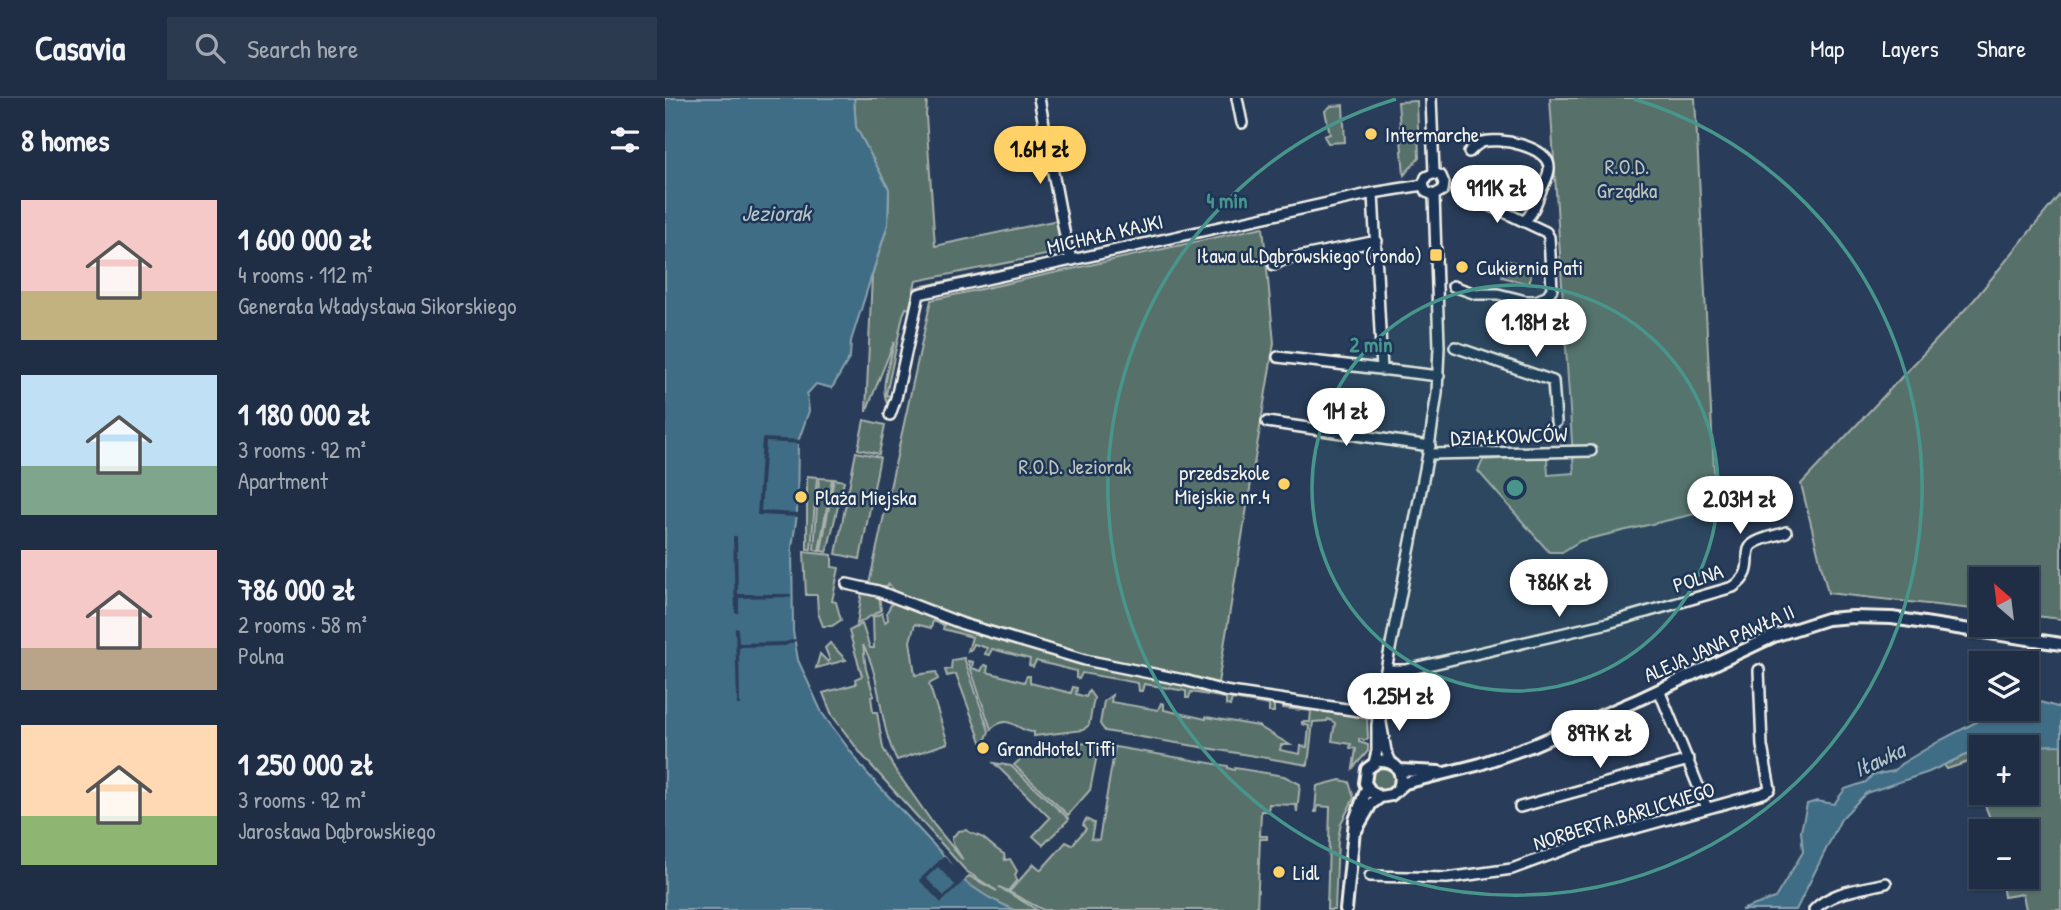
<!DOCTYPE html>
<meta charset="utf-8">
<style>
:root{--surface:#1f2e44;--page:#2c3a4f;--text:#f1f3f6;--muted:#a1a8b2;--line:#3c4a5d;--accent:#ffd166}
body{margin:0;font-family:"Patrick Hand",sans-serif;background:var(--page);color:var(--text);height:100vh;display:flex;flex-direction:column;font-size:26px;white-space:nowrap}
*{box-sizing:border-box;margin:0}
p{font-size:23px;color:var(--muted)}
.icon{flex:none;width:38px;height:38px;fill:none;stroke:currentColor;stroke-width:2;stroke-linecap:round;stroke-linejoin:round}
.map{position:relative;flex:1;overflow:hidden}
.sheet{display:flex;flex-direction:column;background:var(--surface);width:665px}
.sheet>*{flex:none}
.needle{width:46px;rotate:332deg}
.fabs{position:absolute;left:1304px;top:469px;display:grid;gap:14px}
.fabs a{display:grid;place-items:center;width:70px;height:70px;border-radius:0px;background:var(--surface);box-shadow:0 2px 5px #0004,0 0 0 2px var(--line);font-size:35px}
.price{position:absolute;translate:-50% -60px;padding:0 16px;border-radius:24px;background:#fff;color:#222;font-size:23px;line-height:46px;filter:drop-shadow(0 2px 4px #0008)}
.price::after{content:'';position:absolute;left:50%;top:42px;width:21px;height:16px;margin-left:-10px;background:inherit;clip-path:polygon(0 0,100% 0,50% 100%)}
.price.selected{background:var(--accent);color:#111}
ul{padding:0;list-style:none}
li{display:flex;align-items:center;gap:21px;height:175px;padding:0 21px}
li span{display:grid;place-items:center;flex:none;width:196px;height:140px;border-radius:0px;color:#555}
li>.icon{margin-inline-start:auto}
span .icon{width:84px;height:84px;fill:#fffc;stroke-width:1}
li b{font-size:30px}
h2{display:flex;justify-content:space-between;align-items:center;height:84px;padding:0 21px;font-size:30px}
header{display:flex;align-items:center;gap:42px;box-sizing:border-box;height:98px;padding:0 35px;background:var(--surface);border-bottom:2px solid var(--line)}
header strong{font-size:33px}
nav{display:flex;gap:38px;margin-inline-start:auto;font-size:24px}
.search{width:490px;height:63px;background:var(--page);display:flex;align-items:center;gap:18px;box-sizing:border-box;padding:0 24px;border-radius:0px;color:var(--muted);font-size:26px}
main{display:flex;flex:1;min-height:0}
.map>svg:first-child{display:block}
.green{fill:#596f6b;stroke:#a6b0aa;stroke-width:2}
.water{fill:#416d86;stroke:#89a2ad;stroke-width:2}
.pier{fill:#293d5a;fill-rule:evenodd}
.lines{fill:none;stroke-linecap:round;stroke-linejoin:round}
.minor-casing{stroke:#f4f1e8;stroke-width:14}
.major-casing{stroke:#f4f1e8;stroke-width:16}
.minor{stroke:#1d3557;stroke-width:9}
.major{stroke:#1d3557;stroke-width:10}
.ring{fill:none;stroke:#48958c;stroke-width:3.5}
.poi-dot{fill:#ffd166;stroke:#1d3557;stroke-width:2.5}
.labels{text-anchor:middle;dominant-baseline:central;stroke-width:5;stroke-linejoin:round;paint-order:stroke}
.poi-label{font-size:21px;fill:#f4f1e8;stroke:#1d3557;text-anchor:start}
.park-label{font-size:21px;fill:#bec4bc;stroke:#1d3557}
.street-label{font-size:21px;fill:#f4f1e8;stroke:#1d3557}
.water-label{font-size:23px;font-style:italic;fill:#b5c3c6;stroke:#1d3557}
.centre{fill:#48958c;stroke:#1d3557;stroke-width:3.5}
.ring-label{font-size:21px;text-anchor:middle;font-weight:bold;fill:#48958c;stroke:#1d3557;stroke-width:5;stroke-linejoin:round;paint-order:stroke}
</style>
<header>
<strong>Casavia</strong>
<div class="search"><svg class="icon" aria-label="search" viewBox="0 0 24 24"><circle cx="10" cy="10" r="6"/><path d="M15 15l6 6"/></svg>Search here</div>
<nav><a>Map</a><a>Layers</a><a>Share</a></nav>
</header>
<main>
<section class="sheet">
<h2>8 homes<svg class="icon" aria-label="filters" viewBox="0 0 24 24"><path d="M4 7h16M4 17h16"/><circle cx="9" cy="7" r="2"/><circle cx="15" cy="17" r="2"/></svg></h2>
<ul>
<li><span style="background:linear-gradient(#f6c9c9 65%,#c2b280 0)"><svg class="icon" aria-label="home" viewBox="0 0 24 24"><path d="M3 11l9-7 9 7M6 9v11h12V9"/></svg></span><div><b>1 600 000 zł</b><p>4 rooms · 112 m²</p><p>Generała Władysława Sikorskiego</p></div></li>
<li><span style="background:linear-gradient(#bfe0f5 65%,#7fa58c 0)"><svg class="icon" aria-label="home" viewBox="0 0 24 24"><path d="M3 11l9-7 9 7M6 9v11h12V9"/></svg></span><div><b>1 180 000 zł</b><p>3 rooms · 92 m²</p><p>Apartment</p></div></li>
<li><span style="background:linear-gradient(#f6c9c9 70%,#b9a48a 0)"><svg class="icon" aria-label="home" viewBox="0 0 24 24"><path d="M3 11l9-7 9 7M6 9v11h12V9"/></svg></span><div><b>786 000 zł</b><p>2 rooms · 58 m²</p><p>Polna</p></div></li>
<li><span style="background:linear-gradient(#ffd9b3 65%,#8fb573 0)"><svg class="icon" aria-label="home" viewBox="0 0 24 24"><path d="M3 11l9-7 9 7M6 9v11h12V9"/></svg></span><div><b>1 250 000 zł</b><p>3 rooms · 92 m²</p><p>Jarosława Dąbrowskiego</p></div></li>
</ul>
</section>
<div class="map">
<svg width="1396" height="812" viewBox="0 0 1396 812">
<rect width="100%" height="100%" fill="#293d5a"/>
<filter id="ink" filterUnits="userSpaceOnUse"><feTurbulence type="fractalNoise" baseFrequency=".0143" numOctaves="2"/><feDisplacementMap in="SourceGraphic" scale="14" xChannelSelector="R" yChannelSelector="G"/><feConvolveMatrix kernelMatrix="1 2 1 2 8 2 1 2 1" color-interpolation-filters="sRGB"/></filter>
<g filter="url(#ink)">
<path class="green" d="M189 0H262L261 18 270 148 393 122 398 149 396 154 251 183 249 190 394 159 388 162 249 200 246 211 241 210 238 217 221 297 229 299 225 313C212 288 225 269 229 244L201 314 207 177 223 126 224 92 191 29Z
M885 0H1030L1051 411 915 443 897 454H884L813 373 818 362 870 359 882 360 883 377 909 375Z
M752 3 754 60 739 77 733 4Z
M678 7 680 44 663 45 659 38 665 36 660 13 666 8Z
M1396 95V521L1362 517V481H1316V512L1163 495 1136 386 1309 202Z
M598 129 609 245 553 585 422 558 245 503 232 497 224 486 219 491 204 486 266 202Z
M841 162 868 169 864 186 837 179Z
M199 322 220 327 214 356 193 351Z
M191 354 215 359 195 461 171 456Z
M142 378 152 379 146 452 142 451Z
M154 380 167 381 154 453 149 452Z
M169 381 179 383 162 454 156 453Z
M139 454 167 457V469L174 470 167 503 171 504 176 522 167 528H158L153 515 152 497H141Z
M197 493 214 497 216 512 192 526Z
M227 505 419 566 609 605V614H604V607L567 601 565 608 561 607V600L526 594 524 600H521V593L479 586 477 593H474L473 585 417 575 414 581 411 580V573L371 563 368 569 364 567 365 561 327 551 324 557 320 556 322 550 309 546 306 552 303 553 307 539 278 531 279 527 268 523 266 530 250 526 245 543 250 577 271 574 273 581 264 586 283 645 232 662C213 627 218 583 198 547L201 571 209 598 206 599 208 614H212L218 650 229 670 269 727 298 762 288 746 287 740 293 733 301 732C306 736 313 737 318 740 325 745 331 752 339 756L340 762 345 761 352 773 350 777 352 782 343 793 334 789 372 812H297L299 783 304 778 332 793 301 773 197 657 167 617 158 595 191 586 190 581 197 578 184 533 197 526 205 550H209L208 519 217 515 220 524 223 522 222 514Z
M165 545 181 562 151 570 155 556 163 564 165 562 160 550Z
M299 560 324 633 318 649 291 576 282 578 280 572 286 571 287 562Z
M303 563 308 564 307 570 316 573 319 567 323 568 322 574 359 584 362 578H365V585L406 595 408 589 412 590 411 596 421 599 424 593 429 600 424 627 418 632 369 638V634C353 635 345 613 326 631Z
M447 597 446 604 493 612 496 605 499 606V612L541 621V619L593 628 625 647H616L615 652 635 656 636 648 642 649 644 628 637 626V624H645L646 613 618 610 619 606 702 619 703 640 701 642 694 641V644L703 647V653L688 670 691 651 685 650 686 646 667 643 670 625 663 621 662 623 648 624 643 667 440 633 435 626 439 603Z
M408 645 433 646 434 647 425 692 403 717 349 667 366 652Z
M1363 647H1396V812H1361L1358 796 1339 799 1336 779H1362V733H1330L1303 664 1282 671 1279 667 1298 658 1316 652V695H1362V649H1327Z
M450 649 563 668V670L569 672 570 670 619 678 635 686 632 714 631 707 604 706 603 713H596L595 738H602V741H595L592 812H378L344 794 369 766 376 772 401 744 407 747 421 731 418 727 421 721 429 725 426 741 434 742Z
M329 665 346 668 404 721 378 747 368 738 385 720Z
M706 681a12 12 0 1 1 24 0a12 12 0 1 1-24 0Z
M675 682 684 684 689 700 676 725 673 741 670 812H662L665 709 653 708 652 714H650L652 688Z"/>
<path class="water" d="M0 0H189L191 29 224 91 223 126 186 243 185 259 167 290 151 286 142 296 144 313 133 344 132 417 127 449 128 533 133 562 157 615 201 674 279 758 299 783 323 799 349 812H0Z
M1375 604 1396 610V647L1316 649V652L1298 658 1264 674 1201 695 1176 721 1131 812H1076L1110 800 1138 754 1136 733 1142 706 1152 703 1169 706 1180 691 1201 684 1207 677 1229 673 1236 666 1276 642 1313 623 1353 611H1362V608Z"/>
<path class="pier" d="M97 340 138 342 137 346 101 344 96 413 135 415V419L92 417Z
M68 438H72L73 496H126V499L74 500V515H70Z
M70 530H73L74 545 120 544 130 541 131 543 120 548 74 549 75 607H72Z
M279 758 301 781 276 805 254 782ZM273 769 290 787 279 798 261 780Z"/>
<g class="lines">
<g class="minor-casing">
<path id="minor" d="M374 0 403 154 408 162
M572 0 577 25
M766 0 769 75
M804 54C808 50 812 46 817 44 833 39 883 48 884 69 885 77 878 87 875 95 871 105 868 116 859 123
M769 75 761 79 758 87 761 94 769 97
M769 75 776 78 779 85 778 92 769 97
M708 95 717 272
M609 167 618 162 712 143
M788 188 811 196H833L861 203H871L881 199 887 191 884 139 881 134 818 104
M790 249 888 283 891 324
M613 259 774 278
M225 317 231 300 254 196 708 95 758 87
M602 324 765 348
M763 356 926 353
M182 486 213 493 298 526 420 562 519 582 559 593 715 616
M721 572H741L943 525 1068 489C1093 473 1076 455 1088 446 1098 439 1111 438 1121 434
M994 592 1042 710
M715 619 721 653 726 664
M709 665 712 653V627L721 572 763 356 772 295 774 249 769 97
M855 709 1024 662
M705 778 782 780 847 771 920 744 1098 695 1105 691 1097 648 1094 572
M1149 812C1166 793 1197 791 1221 785"/>
</g>
<g class="major-casing">
<path id="major" d="M734 672 774 674
M734 690C740 673 730 662 713 663L702 671 700 685 706 694 715 699 726 697 740 685 812 667 866 648 975 601 1109 538 1162 521 1188 519 1227 520 1396 546
M690 734 706 706 715 699
M681 812 690 722 702 690"/>
</g>
<use href="#minor" class="minor"/>
<use href="#major" class="major"/>
</g>
</g>
<circle cx="850" cy="390" r="203" fill="#48958c" fill-opacity=".12"/>
<g class="ring">
<circle cx="850" cy="390" r="203"/>
<path d="M969 1A407 407 0 1 1 731 1"/>
</g>
<g class="poi-dot">
<circle cx="706" cy="36" r="7"/>
<rect x="764" y="150" width="14" height="14" rx="3.5"/>
<circle cx="797" cy="169" r="7"/>
<circle cx="619" cy="386" r="7"/>
<circle cx="136" cy="399" r="7"/>
<circle cx="318" cy="650" r="7"/>
<circle cx="614" cy="774" r="7"/>
</g>
<g class="labels">
<g class="poi-label">
<text x="720" y="36">Intermarche</text>
<text x="757" y="157" text-anchor="end">Iława ul.Dąbrowskiego (rondo)</text>
<text x="811" y="169">Cukiernia Pati</text>
<text x="605" y="374" text-anchor="end">przedszkole<tspan x="605" dy="24">Miejskie nr.4</tspan></text>
<text x="150" y="399">Plaża Miejska</text>
<text x="332" y="650">GrandHotel Tiffi</text>
<text x="628" y="774">Lidl</text>
</g>
<g class="park-label">
<text x="962" y="68">R.O.D.<tspan x="962" dy="24">Grządka</tspan></text>
<text x="410" y="368">R.O.D. Jeziorak</text>
</g>
<g class="street-label">
<text transform="translate(440 136) rotate(-13)">MICHAŁA KAJKI</text>
<text transform="translate(844 338) rotate(-2)">DZIAŁKOWCÓW</text>
<text transform="translate(1033 480) rotate(-18)">POLNA</text>
<text transform="translate(1054 545) rotate(-24)">ALEJA JANA PAWŁA II</text>
<text transform="translate(959 718) rotate(-17)">NORBERTA BARLICKIEGO</text>
</g>
<g class="water-label">
<text x="111" y="114">Jeziorak</text>
<text transform="translate(1214 661) rotate(-25)">Iławka</text>
</g>
</g>
<circle cx="850" cy="390" r="10" class="centre"/>
<g class="ring-label">
<text x="562" y="110">4 min</text>
<text x="706" y="254">2 min</text>
</g>
</svg>
<div class="fabs">
<a><svg class="needle" viewBox="-14 -14 28 28"><path d="M0-13l5 13h-10z" fill="#e53935"/><path d="M0 13l5-13h-10z" fill="#a1a8b2"/></svg></a>
<a><svg class="icon" aria-label="layers" viewBox="0 0 24 24"><path d="M12 4l9 5-9 5-9-5zM3 14l9 5 9-5"/></svg></a>
<a>+</a>
<a>−</a>
</div>
<b class="price selected" style="left:375px;top:88px">1.6M zł</b>
<b class="price" style="left:832px;top:127px">911K zł</b>
<b class="price" style="left:871px;top:261px">1.18M zł</b>
<b class="price" style="left:681px;top:350px">1M zł</b>
<b class="price" style="left:1075px;top:438px">2.03M zł</b>
<b class="price" style="left:894px;top:521px">786K zł</b>
<b class="price" style="left:734px;top:635px">1.25M zł</b>
<b class="price" style="left:935px;top:672px">897K zł</b>
</div>
</main>
